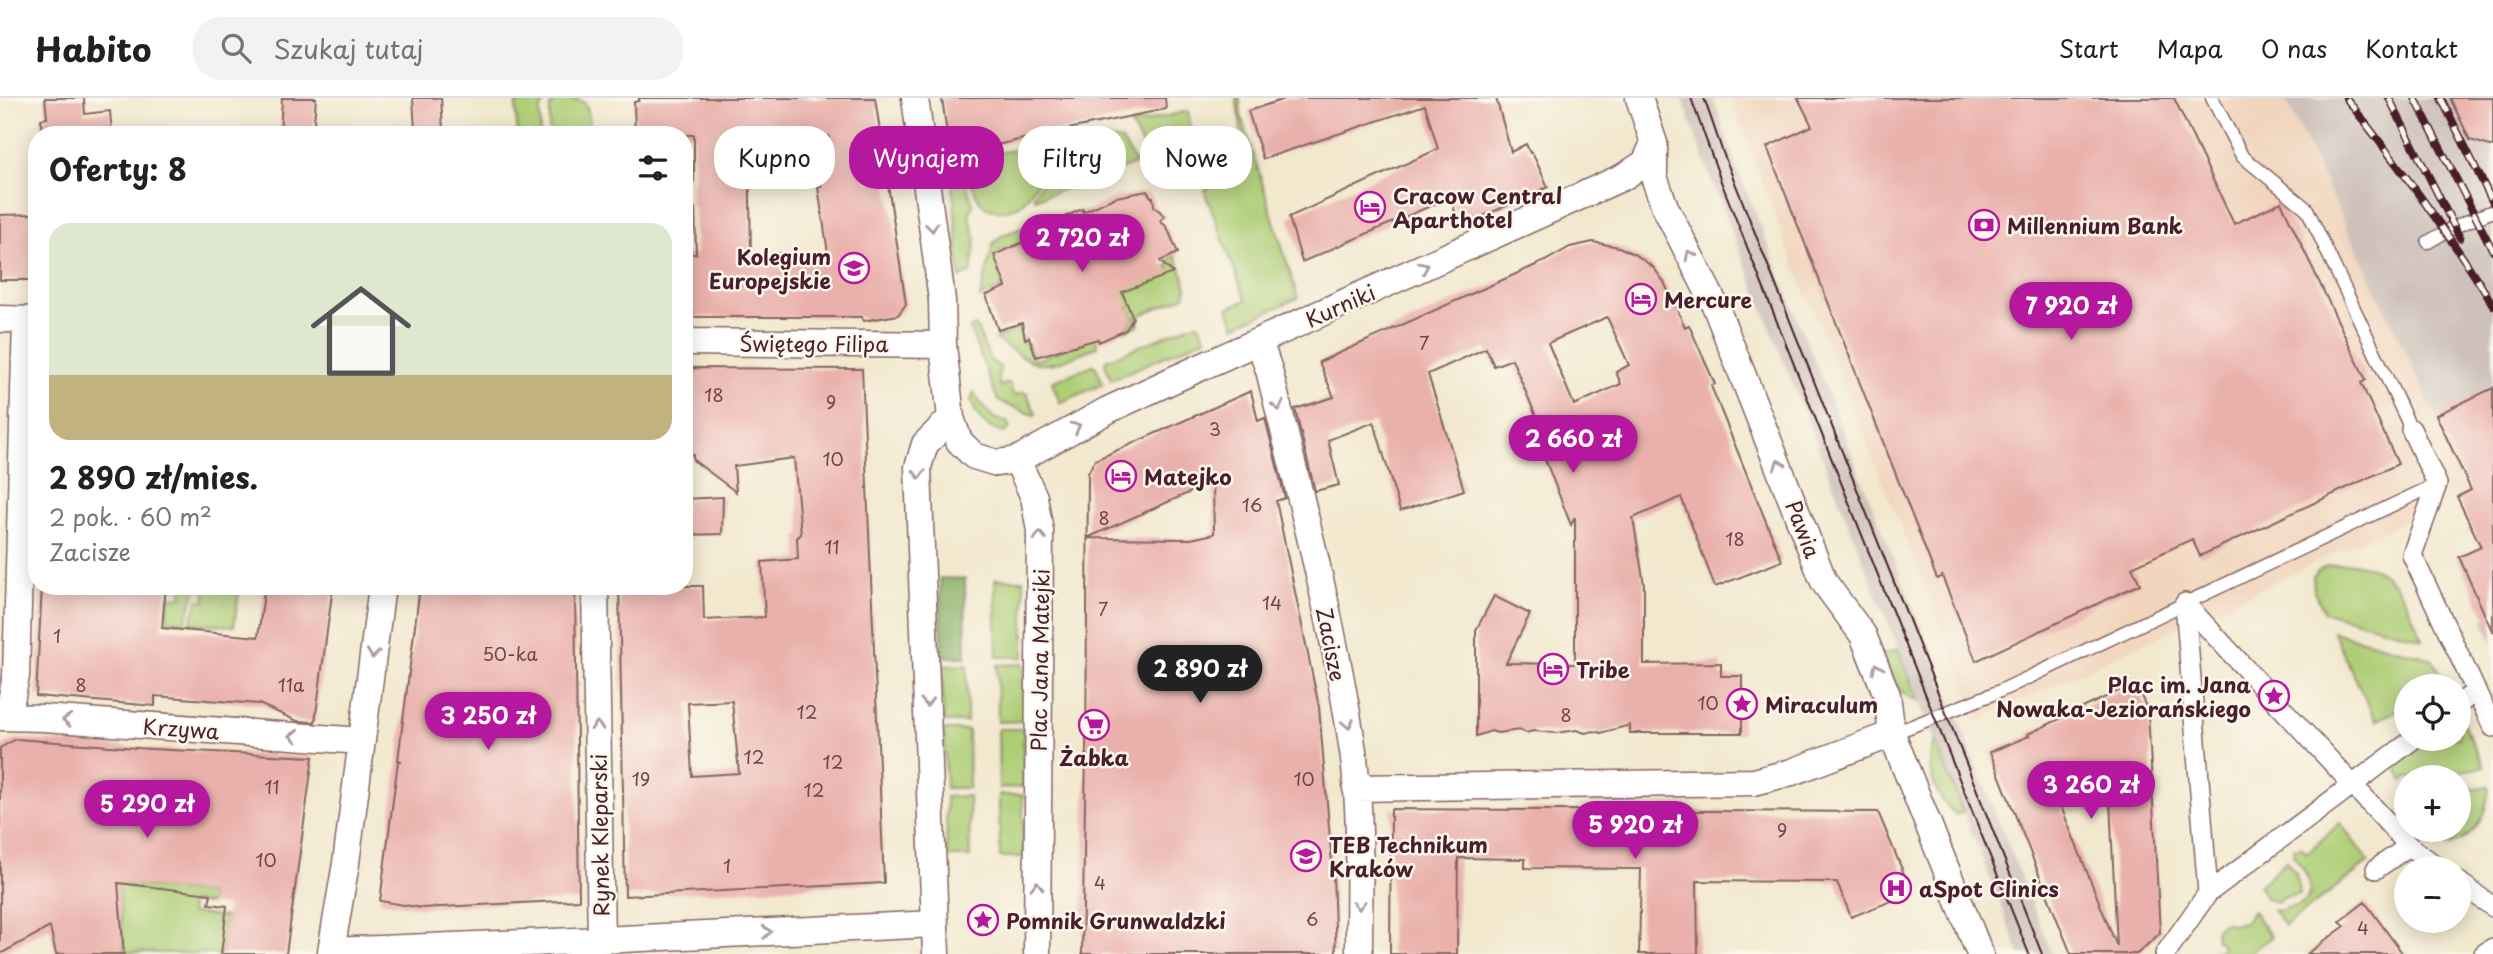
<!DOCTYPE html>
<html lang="pl">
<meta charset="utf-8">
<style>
:root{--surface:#fff;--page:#f2f2f2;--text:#202124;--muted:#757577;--line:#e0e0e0;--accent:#b5179e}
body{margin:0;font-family:"Playpen Sans",sans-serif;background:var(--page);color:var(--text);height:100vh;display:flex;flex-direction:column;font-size:26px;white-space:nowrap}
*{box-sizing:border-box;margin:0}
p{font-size:23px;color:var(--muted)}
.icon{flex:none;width:38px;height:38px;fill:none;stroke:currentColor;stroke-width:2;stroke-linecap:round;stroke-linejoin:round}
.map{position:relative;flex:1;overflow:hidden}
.side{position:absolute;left:28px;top:28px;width:665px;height:469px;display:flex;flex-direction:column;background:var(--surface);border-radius:28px;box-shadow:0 4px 18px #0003}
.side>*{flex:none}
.guide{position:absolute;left:714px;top:28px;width:665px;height:63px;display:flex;gap:14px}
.fabs{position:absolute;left:2394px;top:576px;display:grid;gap:14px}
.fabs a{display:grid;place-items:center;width:77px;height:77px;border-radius:50%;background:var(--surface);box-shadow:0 4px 18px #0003;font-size:35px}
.price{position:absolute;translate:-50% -60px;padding:0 16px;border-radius:24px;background:var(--accent);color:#fff;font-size:23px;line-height:46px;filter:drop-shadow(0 2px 4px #0008)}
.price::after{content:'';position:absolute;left:50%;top:42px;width:21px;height:16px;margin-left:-10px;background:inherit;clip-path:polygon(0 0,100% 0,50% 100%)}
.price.current{background:#222;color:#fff}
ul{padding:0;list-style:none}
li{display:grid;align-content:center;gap:14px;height:371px;padding:0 21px}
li+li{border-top:2px solid var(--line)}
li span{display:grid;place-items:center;height:217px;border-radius:21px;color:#555}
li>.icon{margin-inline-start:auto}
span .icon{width:126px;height:126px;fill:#fffc;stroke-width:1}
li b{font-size:30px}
h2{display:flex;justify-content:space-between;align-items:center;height:84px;padding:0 21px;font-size:30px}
.chip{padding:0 24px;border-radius:28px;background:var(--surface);box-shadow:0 4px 18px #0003;font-size:24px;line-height:63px}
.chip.current{background:var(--accent);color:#fff}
header{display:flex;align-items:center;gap:42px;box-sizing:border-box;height:98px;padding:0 35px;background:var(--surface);border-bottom:2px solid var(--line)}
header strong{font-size:33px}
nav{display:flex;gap:38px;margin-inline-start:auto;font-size:24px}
.search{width:490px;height:63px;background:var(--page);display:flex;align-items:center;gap:18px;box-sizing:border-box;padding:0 24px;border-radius:28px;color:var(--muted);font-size:26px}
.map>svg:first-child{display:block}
.built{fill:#f1d5bd}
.industrial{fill:#cec1ba}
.green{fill:#aece76;stroke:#7c7650;stroke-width:2}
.forest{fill:#8ab167;stroke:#6a6849;stroke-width:2}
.building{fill:#eab1ac;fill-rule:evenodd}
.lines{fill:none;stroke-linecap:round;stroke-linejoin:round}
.service-casing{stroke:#856564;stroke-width:15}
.pedestrian-casing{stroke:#856564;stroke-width:22}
.minor-casing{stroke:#856564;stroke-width:29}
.service{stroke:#fff;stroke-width:12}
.pedestrian{stroke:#fff;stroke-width:19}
.minor{stroke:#fff;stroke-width:26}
.tram{stroke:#4a1f2b;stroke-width:2}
.rail-casing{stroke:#4a1f2b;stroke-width:8}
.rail{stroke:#fbf7ec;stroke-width:5;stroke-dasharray:16;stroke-linecap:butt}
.oneway{stroke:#ae9aa0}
.labels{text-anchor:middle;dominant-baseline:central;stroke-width:5;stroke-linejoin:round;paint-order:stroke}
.number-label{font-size:18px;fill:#72444b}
.poi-label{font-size:21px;font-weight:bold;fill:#4a1f2b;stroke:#fbf7ec;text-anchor:start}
.street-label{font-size:21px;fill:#4a1f2b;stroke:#fbf7ec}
</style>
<header>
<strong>Habito</strong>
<div class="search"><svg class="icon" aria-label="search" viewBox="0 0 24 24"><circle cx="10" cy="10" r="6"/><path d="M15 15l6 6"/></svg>Szukaj tutaj</div>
<nav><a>Start</a><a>Mapa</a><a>O nas</a><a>Kontakt</a></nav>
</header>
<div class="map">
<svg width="2493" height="856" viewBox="0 0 2493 856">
<rect width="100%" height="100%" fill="#fbf7ec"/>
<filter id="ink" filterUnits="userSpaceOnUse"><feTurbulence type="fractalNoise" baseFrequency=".0143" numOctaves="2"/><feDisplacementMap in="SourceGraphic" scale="14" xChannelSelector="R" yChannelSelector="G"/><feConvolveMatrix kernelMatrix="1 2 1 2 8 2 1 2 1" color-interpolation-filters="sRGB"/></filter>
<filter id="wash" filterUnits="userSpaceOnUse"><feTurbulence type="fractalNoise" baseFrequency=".00686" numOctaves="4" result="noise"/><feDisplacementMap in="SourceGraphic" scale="28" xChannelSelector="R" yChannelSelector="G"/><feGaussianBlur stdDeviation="1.57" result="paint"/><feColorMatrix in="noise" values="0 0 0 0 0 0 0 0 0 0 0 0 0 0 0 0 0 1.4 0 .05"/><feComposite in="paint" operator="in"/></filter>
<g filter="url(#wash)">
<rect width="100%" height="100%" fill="#f2e8ce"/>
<path class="built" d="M1730 0H2285L2471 392 1979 622 1785 144Z"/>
<path class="industrial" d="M1682 0H1713L1736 67 2052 856H2020L1710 78Z
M2285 0H2493V546L2483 522 2486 520 2458 460 2481 449 2457 399 2471 392Z"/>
<path class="green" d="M527 0H547L540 12V37H521L517 32 516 7Z
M558 0C591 0 588 6 590 37H549L550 9Z
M1236 0H1240L1241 17 1298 200 1235 228 1228 210 1246 202 1204 92 1228 77 1245 55Z
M1188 13 1191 31C1180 46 1165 54 1149 60L1131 27Z
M1109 41 1122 43 1136 66 1035 101 1034 97 1065 50Z
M1050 44 1056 46V51C1046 67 1037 89 1024 103 1015 113 993 116 983 107 974 97 970 79 965 66L967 62Z
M951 65H957L960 67 973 107 969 117 976 142 971 174 960 180Z
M1049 120 1055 134 998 153 995 157 1001 173 998 175 1004 189 980 200 993 146 1002 137Z
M1172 158H1176L1187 189 1185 198 1136 219 1139 227 1127 232 1133 220 1128 208 1117 203 1113 191 1167 174 1170 171 1167 169Z
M1196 225 1199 226 1206 240 1111 282 1105 266 1106 262Z
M976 228 990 262 1000 269 998 281 1000 288 1009 285 1014 298 1023 294 1027 296 1036 316 1033 317 998 303 970 231Z
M1020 230 1021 233 1019 234 1024 246 1028 245 1034 261 1037 262 1094 239 1098 248C1042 271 1046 276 995 241Z
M1093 267 1096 269 1103 286 1060 305 1052 284Z
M974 294C978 306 987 310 993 320L1007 324 1010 330 1004 335C985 330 976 320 971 301Z
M2353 465C2401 473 2404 503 2423 541L2324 514 2314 493 2313 478C2323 465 2338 467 2353 465Z
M995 481 1024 482V559H997Z
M183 488H240L234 528 190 525 198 502 205 503 206 492 196 491 185 524 167 523 169 499 181 500Z
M2333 534 2433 561 2445 588H2406V608L2376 623Z
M1898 551 1918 602C1896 597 1890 577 1881 557Z
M1024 566 1023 623 998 624 997 567Z
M967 567V624H944L942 568Z
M2459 617 2484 669 2429 679H2406V683H2403L2394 664 2423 641 2459 640Z
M1023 631V689L999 690 998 631Z
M944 632H968L969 690H946Z
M1935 643 1963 714 1956 717C1936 699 1922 670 1935 643Z
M2489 688C2488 714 2475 742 2447 747L2432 740 2428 732H2459V693Z
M999 697H1023V759H1000Z
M969 698 970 759H947L946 699Z
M2340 725 2369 764 2285 828 2273 812 2279 813C2286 809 2293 810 2300 806 2321 796 2303 768 2293 757L2294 751 2301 749 2307 755Z
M2286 763 2296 775 2299 796 2282 800 2278 804 2266 801 2259 788Z
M118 785 211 796 209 806 191 804 190 815 226 819 221 856 124 854Z
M2253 813 2271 839 2248 856H2204L2220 853 2222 847 2216 842 2215 832 2224 824 2231 826 2245 824Z"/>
<path class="forest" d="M940 480 965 481 966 559H942Z"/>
<g id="blocks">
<path class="building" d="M45 0H84L85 16 110 13 112 37H42L41 21 47 20Z
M282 0H316L313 37H280Z
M413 0H441L443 32H415Z
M639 0H875L906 206 898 217 863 223 862 219H684V156H696L695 110 691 108V87L694 83V37H635L634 4 639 3ZM829 38 821 88 818 89 828 155 751 156 749 42Z
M942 0H1165L1166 11 1044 36 950 58Z
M1287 0H1496L1511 54 1526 46 1530 55 1532 54 1548 89 1459 129 1451 99 1302 164 1289 119 1438 51 1425 7 1263 61 1248 13Z
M1798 0H2174L2234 126 2281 104 2366 282 2361 285 2398 366 2200 458 2192 441 2132 469 2140 486 1976 563 1942 478 1937 481 1767 49 1812 28Z
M2450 0H2493V49L2470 42Z
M1147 93 1151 99H1153L1154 108 1165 118 1160 123 1167 129 1178 155 1160 163 1173 175 1122 194 1133 220 1126 232 1099 244 1098 241 1036 259 1029 239 1025 241 1022 225 998 232 986 197 1006 189 994 157 1055 130 1053 124 1082 111 1083 114 1116 99Z
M37 116V182H0V117Z
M1593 144 1619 149 1636 157 1653 169 1664 184 1685 229 1689 227 1715 286 1711 288 1782 463 1715 489 1681 399 1633 420 1644 486V566L1721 565V578H1742V635H1630V627L1601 635 1594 633 1585 635 1577 632 1556 635 1533 633 1526 635 1520 632 1498 635 1491 633 1476 638V532L1494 498 1530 516 1506 565 1575 566V419L1571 427 1531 326 1538 323 1512 261 1494 268 1486 250 1428 276 1464 392 1400 413 1374 324 1328 342 1339 387 1315 393 1295 311 1334 299 1319 264 1545 163 1570 149ZM1607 219 1629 267 1616 274 1621 286 1574 307 1548 245Z
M684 270 862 271 884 785 625 798 619 488H703L704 522 765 519 762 464 798 461 797 440 801 436 794 360 734 368 736 394 693 362V357L684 352ZM732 603 739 675 692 678 688 605Z
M2493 290V535L2459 459 2481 449 2457 399 2471 392 2436 317Z
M1251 293 1258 323 1265 320 1285 400 1276 403 1319 609 1333 777 1336 856H1082L1086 657 1088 375 1095 362ZM1213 384 1214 436 1191 441 1087 440Z
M723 399 722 436 684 437V401Z
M42 488H166L162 530 258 539 265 488H333L315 624 297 623 259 606 155 598V608L36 598Z
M420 488H575L579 802 422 810 380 803 398 663H402L398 662Z
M2135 585 2148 613 2160 835 2137 856H2071L1990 654 2029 638 2028 636ZM2109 683 2117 849 2060 706Z
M16 641 151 651 313 659 286 856H221L227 808 209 806 211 796 118 785 124 856H56L50 829 0 856V650Z
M1391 711 1878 714 1912 795 1851 819 1837 784 1697 783 1698 856H1639L1641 771 1525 770V761L1458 760 1457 856H1390Z
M2365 804 2403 856H2307L2345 828 2340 823Z"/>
</g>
</g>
<g filter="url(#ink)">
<use href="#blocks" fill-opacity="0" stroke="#856564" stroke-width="2"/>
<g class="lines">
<g class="service-casing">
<path id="service" d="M2212 0 2242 58 2307 111 2411 331
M2428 144 2454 129 2493 113
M1892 636 2000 593 2437 386"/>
</g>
<g class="pedestrian-casing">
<path id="pedestrian" d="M2411 331 2437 386 2412 457 2493 629
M2185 505 2409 748 2439 770
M2185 505 2208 795
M2459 606 2476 593
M2376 771 2409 748
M2459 784 2493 809
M2165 856 2208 795 2415 640
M2484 856 2493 850"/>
</g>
<g class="minor-casing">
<path id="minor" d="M915 0 942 202 943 247 951 320 959 343 974 358 997 365 1017 362 1108 312 1177 280 1623 79 1645 65 1654 45
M1639 0 1654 45V79L1665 109 1715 207 1824 484 1863 537 1887 597 1892 636 1980 856
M0 221 37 222
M1259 243 1269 272C1300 398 1334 525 1353 653 1362 720 1359 789 1359 856
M684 244 943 247
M1017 362 1034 399 1040 433 1037 856
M382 488 346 765 331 853 601 842 595 488
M8 618 16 578 26 222
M0 619 44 620 362 643
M1356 690 1754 684 1792 674 1892 636
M601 842 935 826
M936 856 918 369 925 346 951 320"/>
</g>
<use href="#service" class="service"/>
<use href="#pedestrian" class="pedestrian"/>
<use href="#minor" class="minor"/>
<path class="tram" d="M1691 0 1722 86 2029 856
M1704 0 1722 52 2042 856"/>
<g class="rail-casing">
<path id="rail" d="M2346 0C2398 67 2449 135 2493 207
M2389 0 2460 140
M2415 0 2493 153
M2441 0 2493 105"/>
</g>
<use href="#rail" class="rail"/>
</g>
<defs><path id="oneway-chevron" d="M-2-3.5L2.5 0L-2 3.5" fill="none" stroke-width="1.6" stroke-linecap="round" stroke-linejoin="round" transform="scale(1.75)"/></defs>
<g class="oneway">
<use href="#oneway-chevron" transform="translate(932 129) rotate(83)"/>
<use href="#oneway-chevron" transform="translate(1690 157) rotate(-117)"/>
<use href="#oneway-chevron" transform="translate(1424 169) rotate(-24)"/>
<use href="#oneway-chevron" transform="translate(1278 308) rotate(76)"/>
<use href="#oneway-chevron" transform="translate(1076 329) rotate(-28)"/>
<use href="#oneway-chevron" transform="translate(1779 366) rotate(-111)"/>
<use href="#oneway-chevron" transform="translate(919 376) rotate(91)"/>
<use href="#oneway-chevron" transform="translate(1040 438) rotate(-93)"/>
<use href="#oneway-chevron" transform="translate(373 556) rotate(97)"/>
<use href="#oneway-chevron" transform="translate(1877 570) rotate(-112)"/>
<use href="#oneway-chevron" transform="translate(927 604) rotate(88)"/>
<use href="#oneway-chevron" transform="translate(67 622) rotate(-176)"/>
<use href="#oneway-chevron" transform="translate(1348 626) rotate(79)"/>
<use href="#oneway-chevron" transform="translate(597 628) rotate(-91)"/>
<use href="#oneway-chevron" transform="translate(294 638) rotate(-176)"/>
<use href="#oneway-chevron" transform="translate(1037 788) rotate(-89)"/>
<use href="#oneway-chevron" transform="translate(1359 807) rotate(90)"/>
<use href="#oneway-chevron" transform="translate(767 834) rotate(-3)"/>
</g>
</g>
<defs>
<g id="hotel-ring" transform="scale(1.575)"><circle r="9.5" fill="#fbf7ec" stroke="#b5179e" stroke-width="1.5"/><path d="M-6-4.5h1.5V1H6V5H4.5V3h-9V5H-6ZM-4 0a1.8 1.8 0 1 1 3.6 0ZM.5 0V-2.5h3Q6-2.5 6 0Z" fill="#b5179e"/></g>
<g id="bank-ring" transform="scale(1.575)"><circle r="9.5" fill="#fbf7ec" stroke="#b5179e" stroke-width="1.5"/><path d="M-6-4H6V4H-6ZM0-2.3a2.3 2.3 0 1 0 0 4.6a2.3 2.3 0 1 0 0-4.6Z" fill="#b5179e"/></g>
<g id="school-ring" transform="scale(1.575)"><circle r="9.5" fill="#fbf7ec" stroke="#b5179e" stroke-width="1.5"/><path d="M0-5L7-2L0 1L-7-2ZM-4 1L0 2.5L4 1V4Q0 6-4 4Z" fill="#b5179e"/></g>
<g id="sight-ring" transform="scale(1.575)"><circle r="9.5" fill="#fbf7ec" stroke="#b5179e" stroke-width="1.5"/><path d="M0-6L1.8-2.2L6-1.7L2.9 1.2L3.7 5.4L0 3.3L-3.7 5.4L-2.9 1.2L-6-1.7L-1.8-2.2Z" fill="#b5179e"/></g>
<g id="supermarket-ring" transform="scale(1.575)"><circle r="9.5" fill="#fbf7ec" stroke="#b5179e" stroke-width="1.5"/><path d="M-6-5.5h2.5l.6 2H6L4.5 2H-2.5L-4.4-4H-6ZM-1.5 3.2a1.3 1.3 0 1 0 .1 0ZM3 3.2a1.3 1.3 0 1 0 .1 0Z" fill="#b5179e"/></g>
<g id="hospital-ring" transform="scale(1.575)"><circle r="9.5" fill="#fbf7ec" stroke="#b5179e" stroke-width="1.5"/><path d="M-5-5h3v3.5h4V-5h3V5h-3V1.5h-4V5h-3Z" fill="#b5179e"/></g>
</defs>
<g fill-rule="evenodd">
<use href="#hotel-ring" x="1370" y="109"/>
<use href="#bank-ring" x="1984" y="127"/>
<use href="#school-ring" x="854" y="170"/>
<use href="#hotel-ring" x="1641" y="201"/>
<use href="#hotel-ring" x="1121" y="378"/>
<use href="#hotel-ring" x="1553" y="571"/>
<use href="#sight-ring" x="2274" y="598"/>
<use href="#sight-ring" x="1742" y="606"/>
<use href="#supermarket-ring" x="1094" y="627"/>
<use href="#school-ring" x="1306" y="758"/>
<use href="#hospital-ring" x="1896" y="790"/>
<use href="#sight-ring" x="983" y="822"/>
</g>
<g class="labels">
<g class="number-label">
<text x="1424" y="244">7</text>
<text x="714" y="296">18</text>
<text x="831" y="303">9</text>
<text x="1215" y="330">3</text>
<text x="833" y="360">10</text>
<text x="1252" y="406">16</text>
<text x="1104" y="419">8</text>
<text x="1735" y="440">18</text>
<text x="832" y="448">11</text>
<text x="1272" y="504">14</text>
<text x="1103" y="510">7</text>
<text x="57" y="537">1</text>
<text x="510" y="555">50-ka</text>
<text x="81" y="586">8</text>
<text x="291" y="586">11a</text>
<text x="1708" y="604">10</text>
<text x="807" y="613">12</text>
<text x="1566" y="616">8</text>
<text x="754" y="658">12</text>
<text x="833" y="663">12</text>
<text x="641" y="680">19</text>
<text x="1304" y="680">10</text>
<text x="272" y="688">11</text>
<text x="814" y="691">12</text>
<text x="1782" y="731">9</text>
<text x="266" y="761">10</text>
<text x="727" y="767">1</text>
<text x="1100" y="784">4</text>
<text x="1312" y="820">6</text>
<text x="2363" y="829">4</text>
</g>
<g class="poi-label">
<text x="1393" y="97">Cracow Central<tspan x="1393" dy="24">Aparthotel</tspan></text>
<text x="2007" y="127">Millennium Bank</text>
<text x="831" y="158" text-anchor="end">Kolegium<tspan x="831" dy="24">Europejskie</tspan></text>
<text x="1664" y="201">Mercure</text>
<text x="1144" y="378">Matejko</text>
<text x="1576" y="571">Tribe</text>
<text x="2251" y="586" text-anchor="end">Plac im. Jana<tspan x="2251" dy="24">Nowaka-Jeziorańskiego</tspan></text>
<text x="1765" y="606">Miraculum</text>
<text x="1094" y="659" text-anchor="middle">Żabka</text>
<text x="1329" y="746">TEB Technikum<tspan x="1329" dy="24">Kraków</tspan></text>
<text x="1919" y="790">aSpot Clinics</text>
<text x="1006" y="822">Pomnik Grunwaldzki</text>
</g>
<g class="street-label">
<text transform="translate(1340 207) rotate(-24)">Kurniki</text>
<text x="814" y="245">Świętego Filipa</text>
<text transform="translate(1804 431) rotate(69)">Pawia</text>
<text transform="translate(1332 546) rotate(79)">Zacisze</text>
<text transform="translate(1039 562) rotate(-89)">Plac Jana Matejki</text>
<text transform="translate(181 630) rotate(4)">Krzywa</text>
<text transform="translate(599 737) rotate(-91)">Rynek Kleparski</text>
</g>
</g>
</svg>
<div class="fabs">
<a><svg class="icon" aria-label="locate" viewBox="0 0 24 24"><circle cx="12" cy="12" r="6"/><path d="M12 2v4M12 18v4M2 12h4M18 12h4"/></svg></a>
<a>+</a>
<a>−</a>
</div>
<b class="price" style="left:1082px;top:176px">2 720 zł</b>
<b class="price" style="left:2071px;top:244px">7 920 zł</b>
<b class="price" style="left:1573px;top:377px">2 660 zł</b>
<b class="price current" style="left:1200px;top:607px">2 890 zł</b>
<b class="price" style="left:488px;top:654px">3 250 zł</b>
<b class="price" style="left:2091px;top:723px">3 260 zł</b>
<b class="price" style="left:147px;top:742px">5 290 zł</b>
<b class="price" style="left:1635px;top:763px">5 920 zł</b>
<div class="guide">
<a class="chip">Kupno</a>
<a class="chip current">Wynajem</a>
<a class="chip">Filtry</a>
<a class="chip">Nowe</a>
</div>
<section class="side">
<h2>Oferty: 8<svg class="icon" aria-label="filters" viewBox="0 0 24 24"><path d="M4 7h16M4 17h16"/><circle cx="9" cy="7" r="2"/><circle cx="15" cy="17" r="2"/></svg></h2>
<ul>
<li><span style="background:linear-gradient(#dfe7d0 70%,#c2b280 0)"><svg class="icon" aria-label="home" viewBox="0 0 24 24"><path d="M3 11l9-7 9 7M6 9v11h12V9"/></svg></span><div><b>2 890 zł/mies.</b><p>2 pok. · 60 m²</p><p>Zacisze</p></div></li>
</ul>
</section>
</div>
